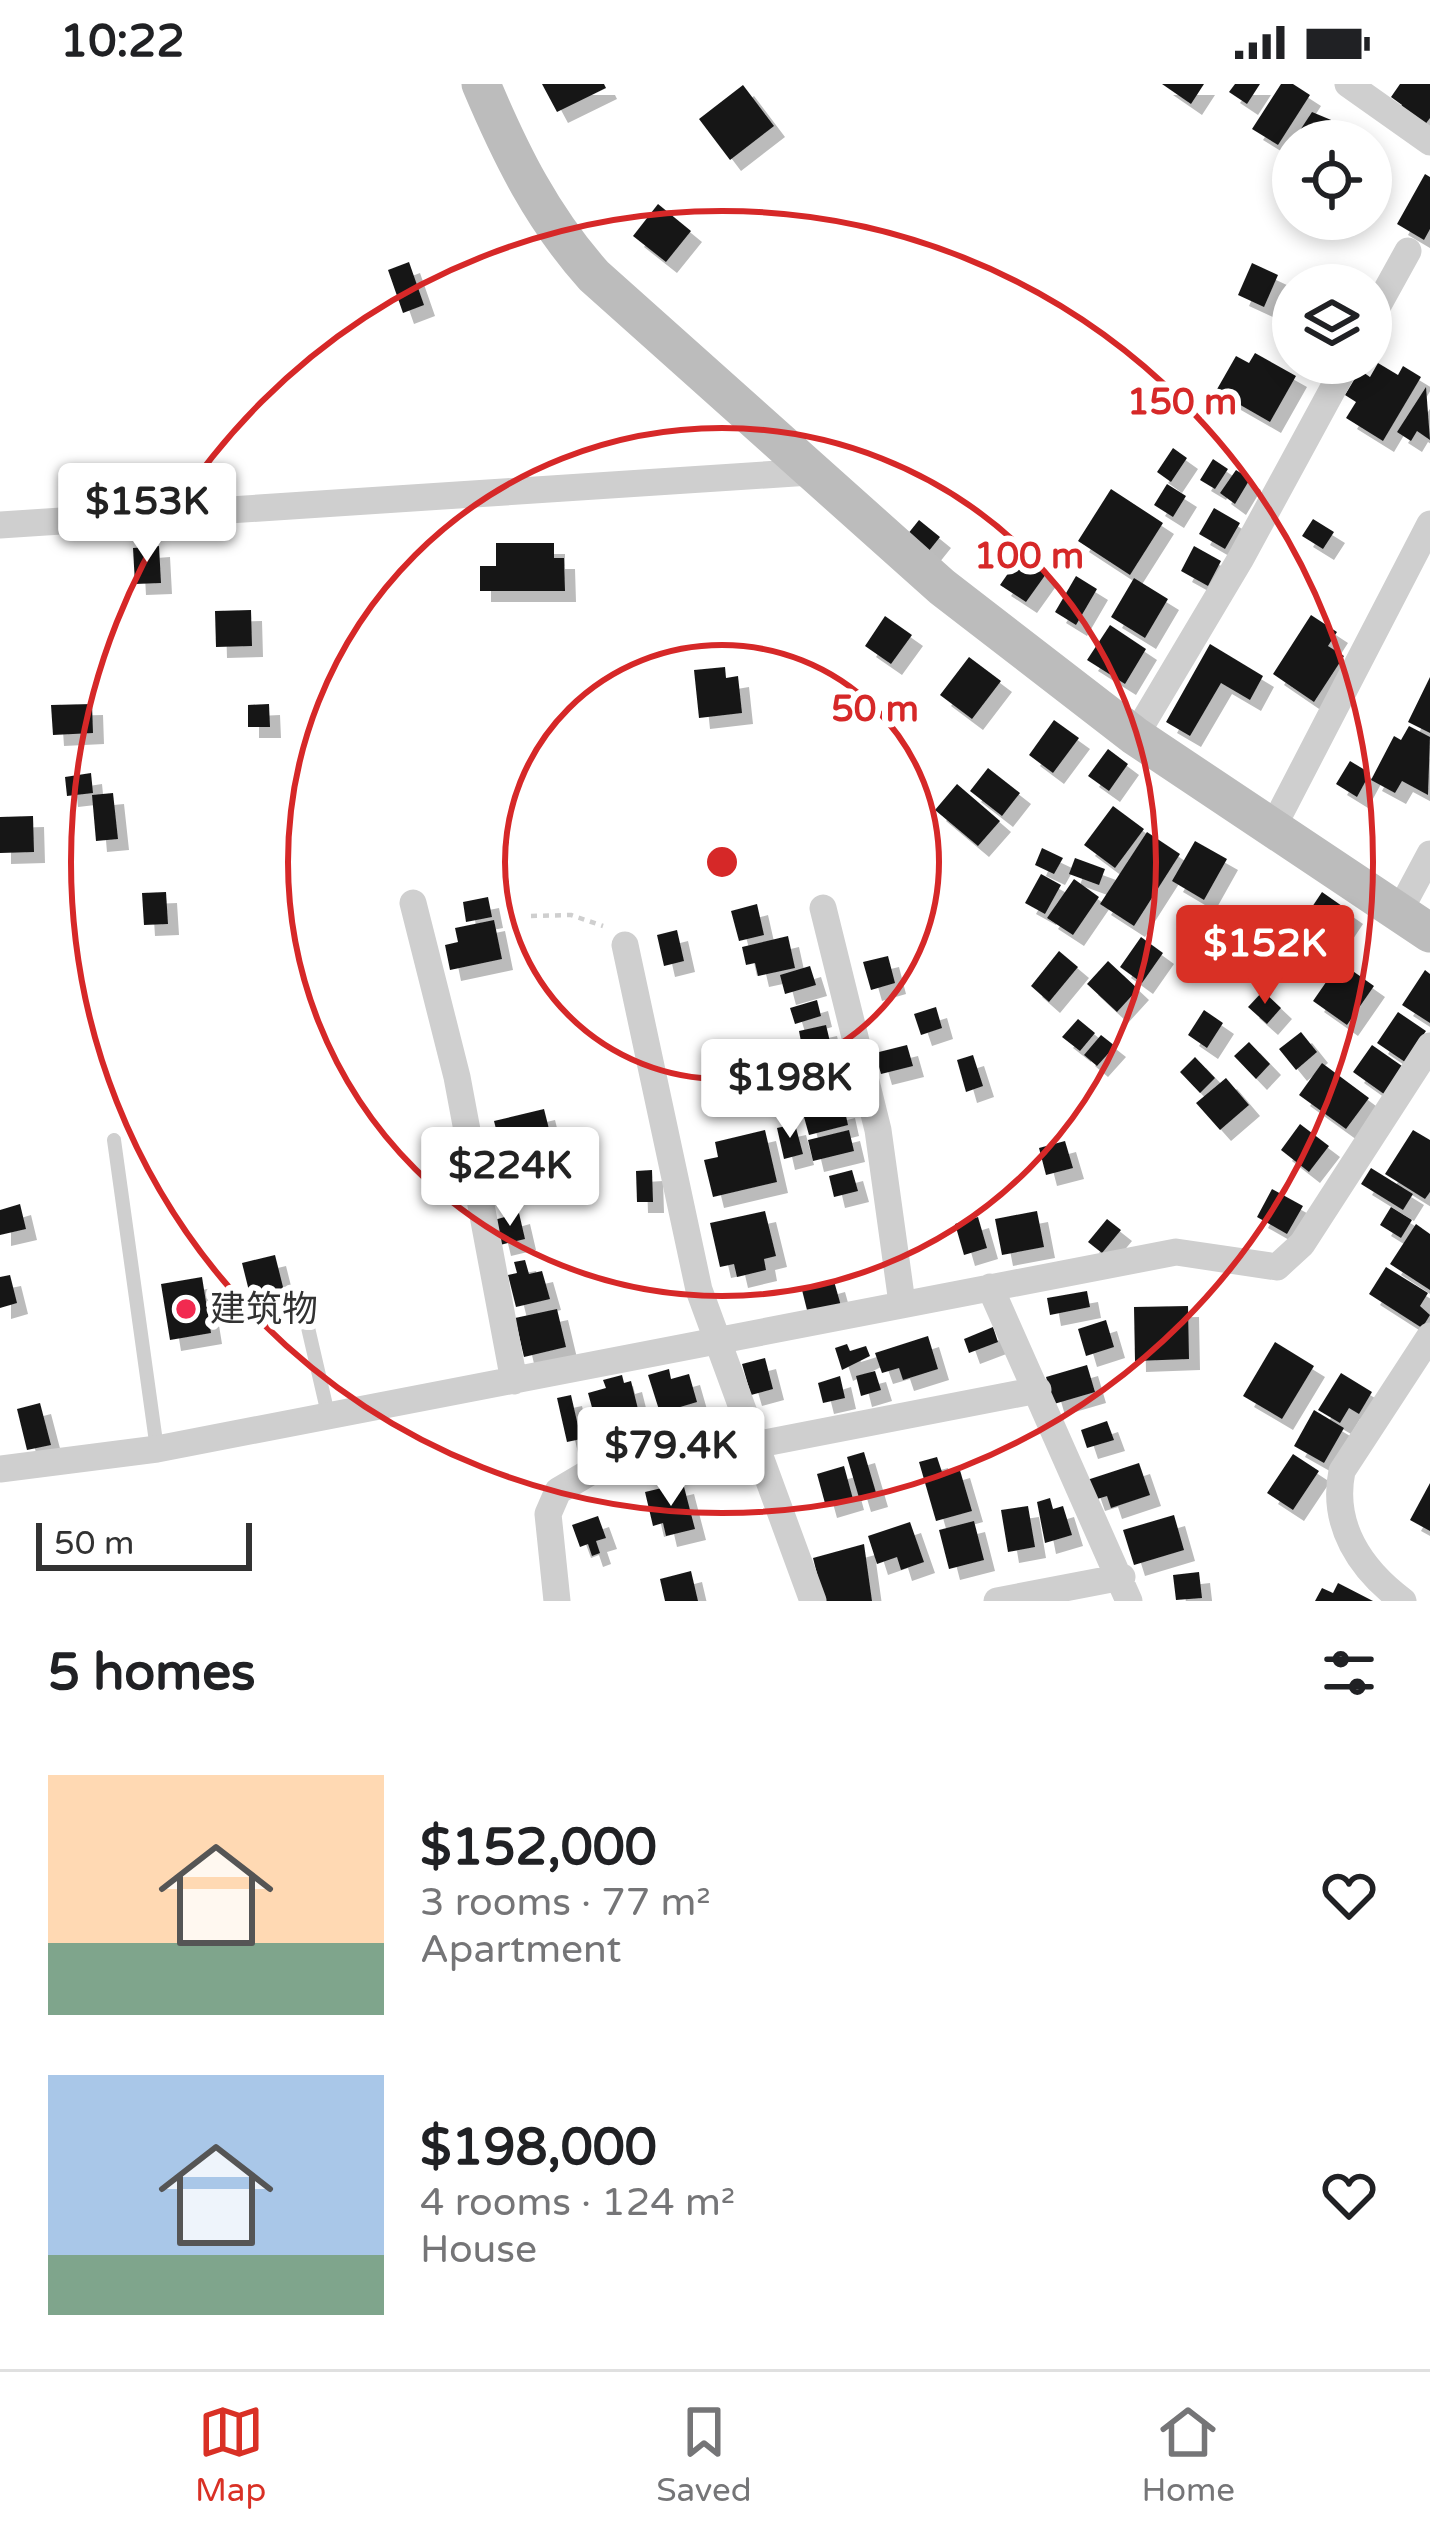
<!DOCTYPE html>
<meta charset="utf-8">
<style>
:root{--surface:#fff;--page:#f6f6f6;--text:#202124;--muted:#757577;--line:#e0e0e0;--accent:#d93025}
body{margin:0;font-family:"Varela Round","Noto Sans SC",sans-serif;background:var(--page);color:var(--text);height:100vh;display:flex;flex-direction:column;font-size:45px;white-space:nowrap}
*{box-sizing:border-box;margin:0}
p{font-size:39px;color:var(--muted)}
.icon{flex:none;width:66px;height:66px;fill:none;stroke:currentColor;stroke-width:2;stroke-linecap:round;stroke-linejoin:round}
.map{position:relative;height:1517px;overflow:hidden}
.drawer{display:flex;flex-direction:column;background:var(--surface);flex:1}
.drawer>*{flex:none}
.buttons{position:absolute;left:1272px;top:36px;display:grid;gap:24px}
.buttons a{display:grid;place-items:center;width:120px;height:120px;border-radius:50%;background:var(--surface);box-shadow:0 6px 18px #0003;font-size:60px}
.scale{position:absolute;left:36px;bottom:30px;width:216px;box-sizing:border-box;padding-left:12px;border:6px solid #323232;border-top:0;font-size:33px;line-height:42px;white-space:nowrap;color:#323232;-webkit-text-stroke:9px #fff;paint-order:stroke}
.price{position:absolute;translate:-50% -102px;padding:0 27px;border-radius:12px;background:#fff;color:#222;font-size:39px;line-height:78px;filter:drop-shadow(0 3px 6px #0008)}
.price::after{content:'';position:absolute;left:50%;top:72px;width:36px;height:27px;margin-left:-18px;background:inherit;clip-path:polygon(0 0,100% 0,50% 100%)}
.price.active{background:var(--accent);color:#fff}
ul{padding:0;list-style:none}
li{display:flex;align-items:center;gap:36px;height:300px;padding:0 48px}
li span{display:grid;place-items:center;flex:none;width:336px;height:240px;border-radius:0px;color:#555}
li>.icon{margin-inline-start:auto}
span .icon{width:144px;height:144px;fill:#fffc;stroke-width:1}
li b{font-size:51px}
h2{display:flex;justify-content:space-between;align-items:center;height:144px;padding:0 48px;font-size:51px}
.status{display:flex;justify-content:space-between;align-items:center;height:84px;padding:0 60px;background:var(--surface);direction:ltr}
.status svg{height:33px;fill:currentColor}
.tabs{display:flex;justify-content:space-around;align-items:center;height:168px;border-top:3px solid var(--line);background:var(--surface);font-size:33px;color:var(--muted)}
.tabs a{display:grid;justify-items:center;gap:6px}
.tabs .active{color:var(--accent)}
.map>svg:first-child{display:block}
.building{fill:#191919;filter:url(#shadow)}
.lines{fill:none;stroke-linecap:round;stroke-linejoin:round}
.path{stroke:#cfcfcf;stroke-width:4.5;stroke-dasharray:6 6;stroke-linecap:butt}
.lane{stroke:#cfcfcf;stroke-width:14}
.street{stroke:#cfcfcf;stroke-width:27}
.secondary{stroke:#bcbcbc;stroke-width:39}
.ring{fill:none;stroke:#d62828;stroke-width:6}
.poi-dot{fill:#f22a50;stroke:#fff;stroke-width:4.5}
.labels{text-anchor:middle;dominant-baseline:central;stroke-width:12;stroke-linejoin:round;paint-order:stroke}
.poi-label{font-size:36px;fill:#323232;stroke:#fff;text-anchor:start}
.centre{fill:#d62828;stroke:#fff;stroke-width:6}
.ring-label{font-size:36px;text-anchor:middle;font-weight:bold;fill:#d62828;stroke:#fff;stroke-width:12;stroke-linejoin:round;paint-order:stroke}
</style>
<div class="status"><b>10:22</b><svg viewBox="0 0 49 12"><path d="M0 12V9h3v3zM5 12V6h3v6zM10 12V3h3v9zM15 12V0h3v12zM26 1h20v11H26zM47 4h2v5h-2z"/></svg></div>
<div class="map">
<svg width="1430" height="1517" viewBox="0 0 1430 1517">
<defs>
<filter id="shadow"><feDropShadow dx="11" dy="11" stdDeviation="0" flood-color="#0004"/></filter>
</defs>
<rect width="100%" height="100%" fill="#fff"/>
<path class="building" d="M542 0H604L606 4 557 28Z
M1162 0H1204L1191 20Z
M1235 0H1260L1247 20 1229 8Z
M1281 0H1293L1310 11 1278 61 1252 45Z
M1400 0H1430V34L1421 46 1396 28 1402 21 1391 13Z
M743 1 774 42 730 76 699 35Z
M1312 28 1348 43 1340 57H1293Z
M1425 90 1430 93V145L1424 156 1397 140Z
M658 120 691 147 666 178 633 152Z
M409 178 424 221 403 229 388 186Z
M1252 179 1278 191 1264 223 1238 211Z
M1255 269 1296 292 1270 338 1216 307 1236 272 1249 279Z
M1378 279 1398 291 1403 282 1421 293 1383 357 1346 334 1356 318 1345 311 1360 286 1370 293Z
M1426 303 1430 356 1417 347 1411 357 1397 348Z
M1173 364 1187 374 1171 398 1157 388Z
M1213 375 1228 385 1215 405 1200 396Z
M1236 386 1250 395 1235 420 1220 409Z
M1167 400 1186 412 1173 433 1154 421Z
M1111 405 1163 439 1130 491 1078 457Z
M1214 424 1240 439 1225 465 1199 450Z
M1313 435 1334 448 1323 465 1302 452Z
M919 436 940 453 928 468 907 451Z
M496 459H554V474H564L565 507H480V482H496Z
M159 462 161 499 135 500 133 464Z
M1194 462 1221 477 1208 502 1181 487Z
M1020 472 1046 490 1026 518 1000 501Z
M1076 492 1097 505 1076 541 1055 528Z
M1134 494 1168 515 1145 554 1111 533Z
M251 526 252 562 216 563 215 527Z
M1311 531 1337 548 1328 562 1344 572 1314 618 1273 590Z
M885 532 912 551 891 580 865 562Z
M1110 541 1146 565 1125 600 1087 576Z
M1210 560 1263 592 1250 616 1221 599 1190 652 1166 638Z
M969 573 1001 597 972 635 940 611Z
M725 583 726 594 738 592 742 629 699 634 694 586Z
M1430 593V649L1408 638Z
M92 620 93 649 53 651 51 621Z
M269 620 270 643H248V621Z
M1054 636 1079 654 1053 689 1029 671Z
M1409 642 1430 653 1428 711 1402 697 1395 709 1371 696 1394 652 1401 656Z
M1108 665 1128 680 1109 707 1088 692Z
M1350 677 1370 689 1357 713 1336 700Z
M988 684 1020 709 1002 732 970 707Z
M91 689 93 709 67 712 65 693Z
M957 700 1000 737 978 762 935 726Z
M113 709 118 755 96 757 92 711Z
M1113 722 1144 745 1115 784 1084 761Z
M33 732 34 768 0 769V733Z
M1147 748 1180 770 1134 842 1100 820Z
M1195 757 1227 775 1204 816 1172 797Z
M1042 764 1063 774 1054 790 1035 781Z
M1075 774 1105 785 1099 801 1069 790Z
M1041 790 1061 801 1045 830 1025 819Z
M1074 795 1099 813 1073 851 1047 834Z
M166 808 168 840 144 841 142 809Z
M1322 808 1352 829 1338 850 1308 829Z
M488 813 492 833 466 838 463 818Z
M757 820 764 851 739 857 731 827Z
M494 836 502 875 450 886 445 861 458 858 455 844Z
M677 846 684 877 664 882 657 851Z
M788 852 795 884 758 892 755 879 746 881 742 863Z
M1141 853 1163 869 1142 899 1120 883Z
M1059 867 1078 883 1049 918 1031 902Z
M888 872 895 899 871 906 863 878Z
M1108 877 1138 905 1117 928 1087 900Z
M1340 878 1374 902 1347 941 1313 917Z
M810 882 816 901 785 910 780 891Z
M1425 886 1430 890V939L1402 921Z
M1263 907 1281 924 1267 940 1248 923Z
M817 916 821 932 795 940 790 924Z
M936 923 942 944 921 951 914 930Z
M1204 926 1223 939 1207 964 1188 951Z
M1398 928 1426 947 1405 978 1377 959Z
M1078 935 1095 949 1080 967 1062 953Z
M826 941 832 966 814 970 812 961 802 963 799 947Z
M1301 948 1317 968 1296 986 1279 965Z
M1101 951 1115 962 1097 982 1084 971Z
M1249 958 1270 980 1256 995 1234 972Z
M907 961 913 982 881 990 875 969Z
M1372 961 1402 982 1384 1010 1353 988Z
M973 971 983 1002 966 1008 957 976Z
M1195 973 1215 994 1200 1009 1180 988Z
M1322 979 1369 1014 1346 1045 1299 1011Z
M1226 994 1249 1021 1220 1046 1196 1019Z
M844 1023 848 1041 809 1051 804 1033Z
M544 1025 553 1061 503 1073 494 1037Z
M795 1040 803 1070 784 1075 777 1044Z
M1300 1040 1329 1062 1309 1088 1281 1066Z
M765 1046 777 1098 713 1113 704 1076 718 1073 715 1058Z
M849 1046 854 1067 813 1077 808 1056Z
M1413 1046 1430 1056V1108L1425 1115 1385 1090Z
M1065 1057 1073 1084 1046 1091 1039 1064Z
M1371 1084 1413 1110 1403 1126 1361 1100Z
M652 1086 653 1118H637L636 1087Z
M852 1086 858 1107 834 1113 829 1092Z
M511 1087 515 1103 494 1109 489 1093Z
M1272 1105 1303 1122 1287 1150 1257 1133Z
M20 1120 26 1145 0 1151V1126Z
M1391 1123 1412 1136 1401 1154 1380 1141Z
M765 1127 776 1172 764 1175 766 1186 737 1193 734 1180 720 1183 710 1139Z
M1037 1127 1044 1163 1002 1171 995 1135Z
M519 1129 525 1155 500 1161 494 1136Z
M978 1133 987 1164 964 1171 955 1140Z
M1107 1135 1121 1146 1102 1169 1088 1158Z
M1416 1140 1430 1150V1206L1390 1180Z
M275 1171 285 1211 252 1219 242 1179Z
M525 1176 529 1190 542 1187 550 1215 516 1223 508 1191 517 1189 514 1178Z
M1386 1183 1428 1209 1420 1222 1430 1231 1422 1244 1369 1210Z
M10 1191 17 1219 0 1224V1193Z
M202 1193 211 1249 170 1256 161 1200Z
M834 1197 841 1222 808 1230 802 1206Z
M1087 1207 1090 1223 1050 1231 1047 1214Z
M1188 1222 1189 1275 1135 1277 1134 1223Z
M557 1225 566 1263 524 1273 515 1234Z
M1106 1236 1114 1263 1086 1272 1078 1245Z
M993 1243 998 1258 969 1269 964 1255Z
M928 1252 938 1285 903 1296 899 1284 882 1289 875 1269Z
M1275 1258 1314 1282 1282 1335 1243 1312Z
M847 1260 850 1267 866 1262 870 1272 842 1286 835 1264Z
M765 1274 773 1305 751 1311 742 1280Z
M1087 1281 1095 1308 1054 1320 1046 1293Z
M669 1285 671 1295 689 1290 697 1318 660 1329 648 1291Z
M875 1287 881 1306 861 1312 856 1292Z
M1341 1289 1372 1308 1359 1330 1349 1324 1340 1339 1318 1326Z
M622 1291 624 1299 631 1297 643 1345 601 1356 588 1309 606 1304 603 1296Z
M840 1292 845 1314 823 1319 818 1299Z
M571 1311 581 1355 567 1358 557 1314Z
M40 1319 51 1361 27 1366 17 1325Z
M1314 1326 1344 1344 1324 1379 1294 1362Z
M1107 1337 1114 1356 1087 1364 1081 1346Z
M864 1368 877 1412 860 1417 847 1373Z
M1293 1370 1319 1387 1293 1426 1267 1409Z
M937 1373 942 1388 959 1383 972 1427 936 1437 919 1378Z
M1139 1379 1150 1411 1111 1424 1107 1412 1094 1416 1087 1396Z
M844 1382 853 1415 826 1423 817 1390Z
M683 1399 695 1445 666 1452 663 1439 653 1442 645 1408Z
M1430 1399V1447L1410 1436Z
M1050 1414 1053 1425 1063 1422 1072 1451 1045 1459 1037 1418Z
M1028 1422 1035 1463 1008 1468 1001 1426Z
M1174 1431 1184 1466 1134 1481 1123 1446Z
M598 1432 606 1454 596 1457 600 1469 592 1472 588 1460 580 1463 572 1441Z
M974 1437 984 1476 949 1485 939 1446Z
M910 1438 924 1478 901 1486 897 1473 877 1480 868 1452Z
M864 1460 872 1517H824L813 1474Z
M691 1487 698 1517H665L660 1495Z
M1199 1488 1202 1514 1176 1516 1173 1491Z
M1338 1499 1373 1517H1315L1322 1504 1333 1509Z"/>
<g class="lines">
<path class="path" d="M531 832 571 831 603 842"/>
<path class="lane" d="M114 1056 157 1365
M306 1235 328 1330"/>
<path class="street" d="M1348 0 1430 58
M1371 234 1408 167
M0 441 810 388
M1135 652 1241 474 1347 279
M1272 745 1430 440
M413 819 457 993 514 1297
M823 824 878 1046 902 1219
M1399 828 1430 770
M625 861 699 1206 813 1517
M990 1203 1129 1517
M0 1385 157 1365 1176 1168 1277 1183 1302 1160 1430 962
M557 1517 548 1430 558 1407 597 1384 754 1361 1038 1306
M997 1517 1122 1493
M1403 1517C1360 1485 1331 1441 1342 1387L1430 1252"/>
<path class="secondary" d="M481 0C511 71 542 134 594 192L942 503 1135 652 1430 849"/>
</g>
<g class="ring">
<circle cx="722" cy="778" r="217"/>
<circle cx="722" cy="778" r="434"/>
<circle cx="722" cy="778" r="651"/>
</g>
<circle class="poi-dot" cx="186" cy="1225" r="12"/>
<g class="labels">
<g class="poi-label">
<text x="210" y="1225">建筑物</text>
</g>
</g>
<circle cx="722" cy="778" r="18" class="centre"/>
<g class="ring-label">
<text x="1182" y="330">150 m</text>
<text x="1029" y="484">100 m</text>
<text x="875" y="637">50 m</text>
</g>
</svg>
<div class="buttons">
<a><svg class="icon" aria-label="locate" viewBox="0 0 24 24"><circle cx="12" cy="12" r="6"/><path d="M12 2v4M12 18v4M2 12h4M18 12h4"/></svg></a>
<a><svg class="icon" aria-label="layers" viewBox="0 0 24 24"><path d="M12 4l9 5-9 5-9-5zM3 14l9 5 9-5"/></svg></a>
</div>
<div class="scale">50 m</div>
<b class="price" style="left:147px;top:481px">$153K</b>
<b class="price active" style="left:1265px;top:923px">$152K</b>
<b class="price" style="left:790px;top:1057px">$198K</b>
<b class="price" style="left:510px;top:1145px">$224K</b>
<b class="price" style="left:671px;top:1425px">$79.4K</b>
</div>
<section class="drawer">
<h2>5 homes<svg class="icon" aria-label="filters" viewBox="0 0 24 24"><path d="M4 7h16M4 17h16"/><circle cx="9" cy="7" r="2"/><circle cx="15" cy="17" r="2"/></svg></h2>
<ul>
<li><span style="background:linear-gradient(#ffd9b3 70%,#7fa58c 0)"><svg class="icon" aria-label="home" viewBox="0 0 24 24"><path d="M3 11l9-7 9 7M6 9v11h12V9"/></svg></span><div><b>$152,000</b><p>3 rooms · 77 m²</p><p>Apartment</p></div><svg class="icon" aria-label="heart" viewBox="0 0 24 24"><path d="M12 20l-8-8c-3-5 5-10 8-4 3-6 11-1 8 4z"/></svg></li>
<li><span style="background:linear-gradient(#a9c7e8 75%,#7fa58c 0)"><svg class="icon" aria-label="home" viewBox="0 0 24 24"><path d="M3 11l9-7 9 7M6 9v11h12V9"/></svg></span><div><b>$198,000</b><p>4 rooms · 124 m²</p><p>House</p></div><svg class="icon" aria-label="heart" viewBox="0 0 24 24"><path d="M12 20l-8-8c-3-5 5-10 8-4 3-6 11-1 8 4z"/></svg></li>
</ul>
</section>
<nav class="tabs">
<a class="active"><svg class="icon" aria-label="map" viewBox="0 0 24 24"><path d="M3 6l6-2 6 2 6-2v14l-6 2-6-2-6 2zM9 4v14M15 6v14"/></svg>Map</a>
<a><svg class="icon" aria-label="saved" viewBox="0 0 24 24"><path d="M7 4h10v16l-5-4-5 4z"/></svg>Saved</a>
<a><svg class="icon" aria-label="home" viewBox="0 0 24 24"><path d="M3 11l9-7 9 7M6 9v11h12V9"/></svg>Home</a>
</nav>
